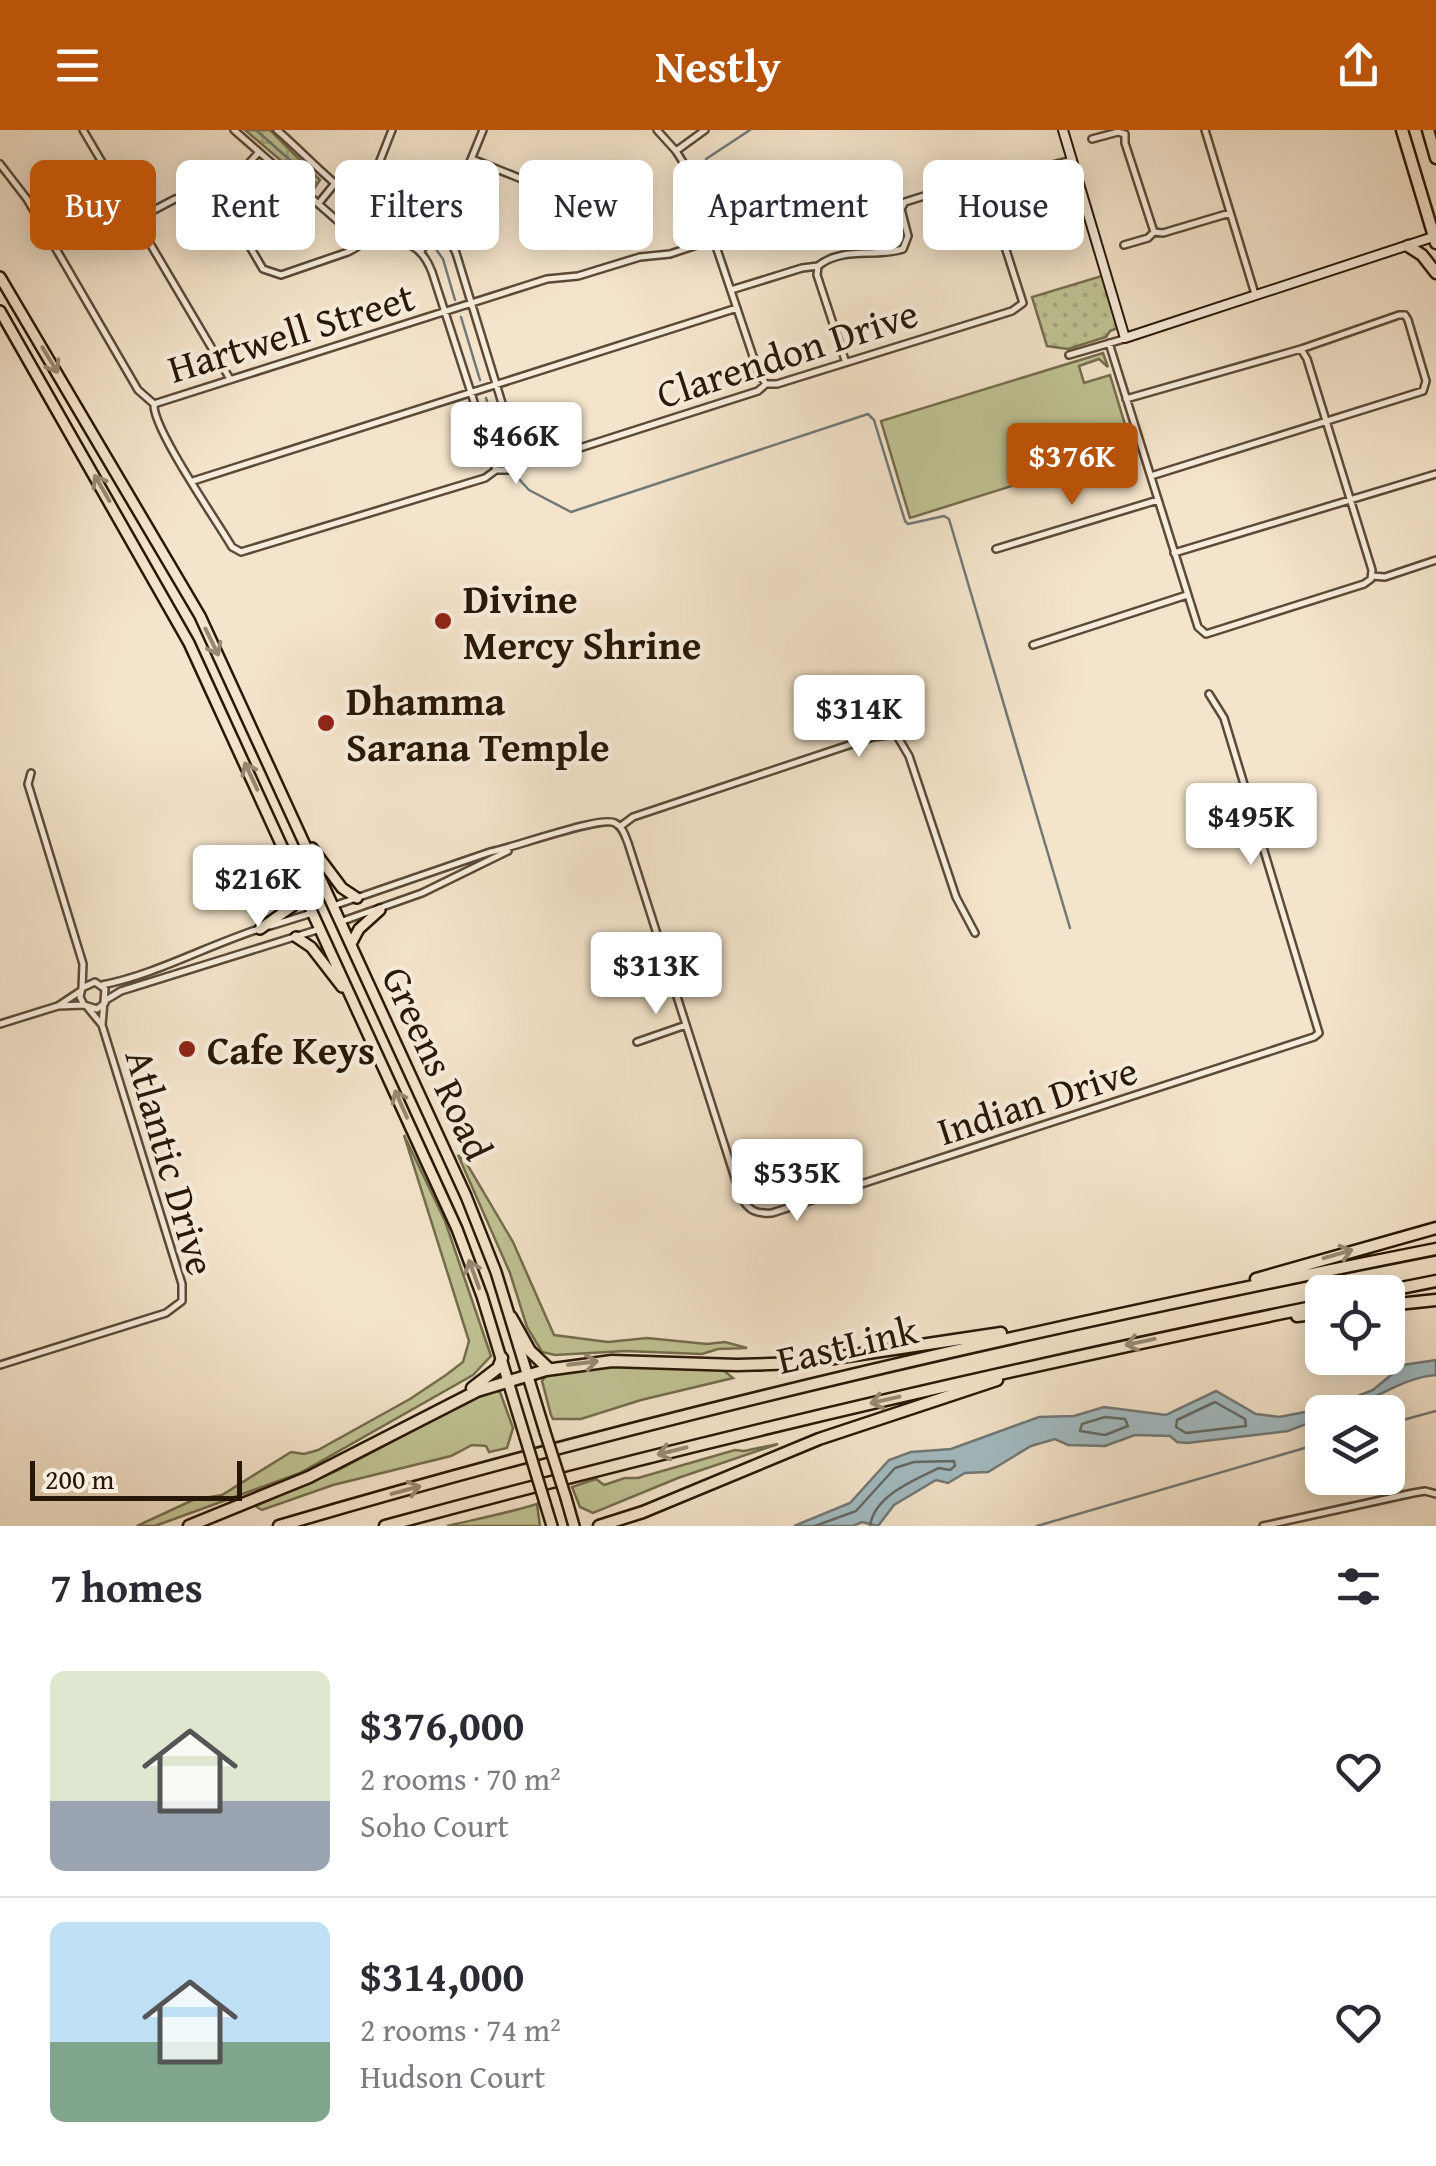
<!DOCTYPE html>
<meta charset="utf-8">
<style>
:root{--surface:#fff;--page:#f7f7f7;--text:#2b2b33;--muted:#7c7c81;--line:#e1e1e2;--accent:#b45309}
body{margin:0;font-family:"Gentium Book Plus",serif;background:var(--page);color:var(--text);height:100vh;display:flex;flex-direction:column;font-size:38px;white-space:nowrap}
*{box-sizing:border-box;margin:0}
p{font-size:32px;color:var(--muted)}
.icon{flex:none;width:55px;height:55px;fill:none;stroke:currentColor;stroke-width:2;stroke-linecap:round;stroke-linejoin:round}
.map{position:relative;height:1396px;overflow:hidden}
.panel{display:flex;flex-direction:column;background:var(--surface);flex:1}
.panel>*{flex:none}
.guide{position:absolute;left:30px;top:30px;width:1378px;height:90px;display:flex;gap:20px}
.buttons{position:absolute;left:1305px;top:1145px;display:grid;gap:20px}
.buttons a{display:grid;place-items:center;width:100px;height:100px;border-radius:15px;background:var(--surface);box-shadow:0 5px 25px #0003;font-size:50px}
.scale{position:absolute;left:30px;bottom:25px;width:212px;box-sizing:border-box;padding-left:10px;border:5px solid #281706;border-top:0;font-size:28px;line-height:35px;white-space:nowrap;color:#281706;-webkit-text-stroke:8px #f8eddd;paint-order:stroke}
.price{position:absolute;translate:-50% -85px;padding:0 22px;border-radius:10px;background:#fff;color:#222;font-size:32px;line-height:65px;filter:drop-shadow(0 2px 5px #0008)}
.price::after{content:'';position:absolute;left:50%;top:60px;width:30px;height:22px;margin-left:-15px;background:inherit;clip-path:polygon(0 0,100% 0,50% 100%)}
.price.current{background:var(--accent);color:#fff}
ul{padding:0;list-style:none}
li{display:flex;align-items:center;gap:30px;height:250px;padding:0 50px}
li+li{border-top:2px solid var(--line)}
li span{display:grid;place-items:center;flex:none;width:280px;height:200px;border-radius:15px;color:#555}
li>.icon{margin-inline-start:auto}
span .icon{width:120px;height:120px;fill:#fffc;stroke-width:1}
li b{font-size:42px}
h2{display:flex;justify-content:space-between;align-items:center;height:120px;padding:0 50px;font-size:42px}
.tag{padding:0 35px;border-radius:15px;background:var(--surface);box-shadow:0 5px 25px #0003;font-size:35px;line-height:90px}
.tag.current{background:var(--accent);color:#fff}
header{display:flex;justify-content:space-between;align-items:center;height:130px;padding:0 50px;background:var(--accent);color:#fff;font-size:45px;font-weight:700}
.map>svg:first-child{display:block}
.grass{fill:#c0c394;stroke:#746d4d;stroke-width:2.5}
.wetland{fill:url(#wetland-marsh);stroke:#746d4d;stroke-width:2.5}
.park{fill:url(#park-dots);stroke:#746d4d;stroke-width:2.5}
.water{fill:#a2bbc2;stroke:#717977;stroke-width:2.5}
.lines{fill:none;stroke-linecap:round;stroke-linejoin:round}
.shore{stroke:#656964;stroke-width:2.5}
.stream{stroke:#717977;stroke-width:2.5}
.street-casing{stroke:#5b4a37;stroke-width:10}
.secondary-casing{stroke:#281706;stroke-width:12}
.primary-casing{stroke:#281706;stroke-width:14}
.highway-casing{stroke:#281706;stroke-width:15}
.street{stroke:#f8eddd;stroke-width:5}
.secondary{stroke:#f8eddd;stroke-width:8}
.primary{stroke:#f4e4cb;stroke-width:9}
.highway{stroke:#f4e4cb;stroke-width:10}
.primary-bridge-casing{stroke:#281706;stroke-width:14;stroke-linecap:butt}
.primary-bridge{stroke:#f4e4cb;stroke-width:9}
.oneway{stroke:#988872}
.poi-dot{fill:#8f2418;stroke:#f8eddd;stroke-width:4}
.labels{text-anchor:middle;dominant-baseline:central;stroke-width:8;stroke-linejoin:round;paint-order:stroke}
.street-label{font-size:40px;fill:#281706;stroke:#f8eddd}
.poi-label{font-size:40px;font-weight:bold;fill:#281706;stroke:#f8eddd;text-anchor:start}
</style>
<header><svg class="icon" aria-label="menu" viewBox="0 0 24 24"><path d="M4 6h16M4 12h16M4 18h16"/></svg>Nestly<svg class="icon" aria-label="share" viewBox="0 0 24 24"><path d="M12 15V3M7 8l5-5 5 5M5 13v7h14v-7"/></svg></header>
<div class="map">
<svg width="1436" height="1396" viewBox="0 0 1436 1396">
<defs>
<pattern id="wetland-marsh" width="20" height="14" patternUnits="userSpaceOnUse" patternTransform="scale(2.5)"><rect width="20" height="14" fill="#c0c394"/><path d="M1 5h8M5 5V1M11 12h8M15 12V8" fill="none" stroke="#a5a77e"/></pattern>
<pattern id="park-dots" width="8" height="8" patternUnits="userSpaceOnUse" patternTransform="scale(2.5)"><rect width="8" height="8" fill="#c0c394"/><path d="M2 2h.1M6 6h.1" fill="none" stroke="#a5a77e" stroke-width="1.8" stroke-linecap="round"/></pattern>
</defs>
<rect width="100%" height="100%" fill="#f4e4cb"/>
<filter id="stains"><feTurbulence type="fractalNoise" baseFrequency=".002" numOctaves="4"/><feColorMatrix values="0 0 0 0 .2 0 0 0 0 .09 0 0 0 0 .02 0 0 0 .5 -.17"/></filter>
<radialGradient id="worn" r=".72"><stop offset=".6" stop-color="#630" stop-opacity="0"/><stop offset="1" stop-color="#630" stop-opacity=".3"/></radialGradient>
<path class="grass" d="M1103 223 1108 237 1099 229 1079 236 1084 253 1110 245 1132 318 910 388 881 291Z
M404 1005 445 1091 491 1226 473 1245 300 1343 155 1396H137L193 1370 222 1365 291 1322 304 1324 318 1320 410 1269 446 1245 463 1232 469 1211Z
M458 1025 467 1034 513 1112 554 1205 608 1212 647 1208 707 1214 725 1212 747 1218 718 1219 702 1224 625 1221 555 1225 542 1222 527 1197 510 1143Z
M649 1235 654 1238 722 1239 733 1248 641 1270 581 1289H553L551 1285 542 1251 548 1243 572 1236Z
M492 1259 500 1262 513 1298 507 1318 489 1322 486 1316 472 1315 451 1326 333 1355 262 1380 255 1376 338 1340Z
M778 1314 678 1348 593 1383 580 1377 572 1357 596 1349 604 1355 625 1348H638L735 1320 744 1321Z
M537 1374 540 1396H447C477 1389 508 1383 537 1374Z"/>
<path class="wetland" d="M245 0H270L320 50 314 59Z"/>
<path class="park" d="M1105 145 1120 197 1110 201 1106 207 1068 219 1047 216 1032 167Z"/>
<path class="water" d="M1436 1230V1245C1394 1248 1364 1282 1322 1282V1288L1288 1301 1187 1313 1177 1312 1170 1306 1135 1305 1105 1316 1068 1315 1055 1309 1031 1316 988 1342 965 1343 948 1353 936 1350 894 1375 878 1396 862 1392 853 1396H794L850 1373 889 1330 911 1322 951 1319 1039 1287 1074 1286 1104 1277 1166 1285 1216 1261 1256 1284 1279 1287 1326 1278 1358 1266 1373 1260 1403 1235Z"/>
<g class="lines">
<path class="shore" d="M1215 1272 1245 1289 1246 1296 1186 1303 1176 1297 1177 1290Z
M1105 1287 1125 1289 1128 1296 1105 1305 1080 1301 1082 1294Z
M815 1396 856 1381 895 1338 914 1332 954 1331 955 1336 950 1340 939 1338C914 1350 874 1366 870 1396"/>
<path class="stream" d="M256 0 316 53
M706 29 750 0
M337 72 366 90 400 94 418 102
M435 118 443 129 455 170
M461 187 480 250
M486 268 505 328
M518 348 529 360 571 382 868 284 874 290 905 391 908 394 944 386 949 389 1070 798
M1388 1294 1436 1281
M1037 1396 1322 1313"/>
<g class="street-casing">
<path id="street" d="M83 0 230 249
M234 0 339 92C346 96 354 102 361 105 393 115 417 103 432 142L496 340
M277 0C303 22 334 57 362 73 400 95 431 69 456 123L520 332
M657 0 676 21 693 48 759 244 766 254
M1205 0 1255 164
M1125 4V13L1154 102
M1092 9 1118 2 1125 4
M676 21 705 0
M472 29 569 68
M0 34 27 69 138 260 154 274C152 298 217 391 232 417L241 422 485 348 496 340H511L520 332 542 330 758 261 766 254H777L1012 181 1023 173 990 70C990 64 989 60 994 55 1004 46 1057 34 1072 30
M218 62 263 139 281 145 348 122 357 117 365 106
M319 73 336 52
M363 74 392 0
M137 89 175 69 226 59 259 22
M1124 115 1148 108 1154 102 1163 103 1230 83
M421 121 455 69 483 0
M731 160 802 138 818 136
M1109 213 1198 497 1206 504 1364 454 1371 449 1372 440 1307 229 1301 219
M1069 225 1124 209
M845 230 817 145 818 136C843 116 875 128 903 119L908 106 901 79 905 72 975 50 995 55
M1126 269 1301 219 1399 185H1405L1408 190 1426 251 1423 261 1151 346
M154 274 547 149 578 146 640 127 670 124 715 109
M193 351 737 178
M996 419 1158 370
M1174 423 1436 344
M1372 446 1385 447 1436 430
M1033 515 1187 465
M31 643 28 654 83 834 82 858
M621 696 633 687 873 607 896 604 909 626 956 767 975 803
M333 776 490 722C513 718 601 685 615 693 623 697 625 706 628 713L741 1067C749 1081 756 1084 772 1083L1314 907 1319 903 1224 588 1209 564
M340 792 422 763 508 721
M270 796 312 783
M102 855C157 844 206 816 259 799
M106 870 121 861 320 799
M58 876 84 875
M0 894 58 876 79 862
M102 895 105 859 95 852 82 858 80 867 84 875 97 879 105 873
M637 912 686 895
M0 1235 166 1183 182 1171V1154L102 895 88 878
M1263 1396 1413 1363 1425 1361 1436 1364"/>
</g>
<g class="secondary-casing">
<path id="secondary" d="M1063 0 1125 208 1433 107"/>
</g>
<g class="primary-casing">
<path id="primary" d="M0 147 200 486 466 1066 496 1142 545 1302
M0 181 189 513 457 1099 482 1166 525 1307
M312 718 342 758 357 768
M260 799 294 775 301 757
M296 807 311 817 342 857
M351 814 359 799 380 780
M566 1368 574 1396
M545 1373 552 1396"/>
</g>
<g class="highway-casing">
<path id="highway" d="M1402 0 1436 113
M1428 0 1436 28
M1408 116 1422 125 1436 143
M1256 1149 1436 1098
M1381 1162 1436 1151
M1388 1175 1436 1170
M1297 1186 1322 1183
M511 1187 530 1221 549 1239
M472 1258 498 1238 502 1228
M189 1396 309 1347 477 1261 546 1240 612 1231 737 1235 801 1233 1001 1203
M279 1396C660 1284 1046 1196 1436 1119
M385 1396C695 1312 1008 1239 1322 1175
M599 1396 643 1382 819 1309 997 1250"/>
</g>
<use href="#street" class="street"/>
<use href="#secondary" class="secondary"/>
<use href="#primary" class="primary"/>
<use href="#highway" class="highway"/>
<g class="primary-bridge-casing">
<path id="primary-bridge" d="M545 1302 566 1368
M525 1307 545 1373"/>
</g>
<use href="#primary-bridge" class="primary-bridge"/>
</g>
<defs><path id="oneway-shaft" d="M-6 0H5M1.5-3L5.5 0L1.5 3" fill="none" stroke-width="1.6" stroke-linecap="round" stroke-linejoin="round" transform="scale(2.5)"/></defs>
<g class="oneway">
<use href="#oneway-shaft" transform="translate(50 230) rotate(59)"/>
<use href="#oneway-shaft" transform="translate(102 358) rotate(-120)"/>
<use href="#oneway-shaft" transform="translate(212 512) rotate(64)"/>
<use href="#oneway-shaft" transform="translate(251 646) rotate(-115)"/>
<use href="#oneway-shaft" transform="translate(401 974) rotate(-114)"/>
<use href="#oneway-shaft" transform="translate(1338 1124) rotate(-16)"/>
<use href="#oneway-shaft" transform="translate(474 1144) rotate(-110)"/>
<use href="#oneway-shaft" transform="translate(1140 1212) rotate(168)"/>
<use href="#oneway-shaft" transform="translate(583 1233) rotate(-7)"/>
<use href="#oneway-shaft" transform="translate(885 1270) rotate(167)"/>
<use href="#oneway-shaft" transform="translate(672 1321) rotate(166)"/>
<use href="#oneway-shaft" transform="translate(406 1360) rotate(-15)"/>
</g>
<g class="poi-dot">
<circle cx="443" cy="491" r="10"/>
<circle cx="326" cy="593" r="10"/>
<circle cx="187" cy="919" r="10"/>
</g>
<g class="labels">
<g class="street-label">
<text transform="translate(291 202) rotate(-17)">Hartwell Street</text>
<text transform="translate(787 223) rotate(-18)">Clarendon Drive</text>
<text transform="translate(438 933) rotate(65)">Greens Road</text>
<text transform="translate(1037 970) rotate(-18)">Indian Drive</text>
<text transform="translate(171 1032) rotate(74)">Atlantic Drive</text>
<text transform="translate(847 1214) rotate(-13)">EastLink</text>
</g>
<g class="poi-label">
<text x="463" y="468">Divine<tspan x="463" dy="46">Mercy Shrine</tspan></text>
<text x="346" y="570">Dhamma<tspan x="346" dy="46">Sarana Temple</tspan></text>
<text x="207" y="919">Cafe Keys</text>
</g>
</g>
<rect width="100%" height="100%" filter="url(#stains)"/>
<rect width="100%" height="100%" fill="url(#worn)"/>
</svg>
<div class="buttons">
<a><svg class="icon" aria-label="locate" viewBox="0 0 24 24"><circle cx="12" cy="12" r="6"/><path d="M12 2v4M12 18v4M2 12h4M18 12h4"/></svg></a>
<a><svg class="icon" aria-label="layers" viewBox="0 0 24 24"><path d="M12 4l9 5-9 5-9-5zM3 14l9 5 9-5"/></svg></a>
</div>
<div class="scale">200 m</div>
<b class="price" style="left:516px;top:357px">$466K</b>
<b class="price current" style="left:1072px;top:378px">$376K</b>
<b class="price" style="left:859px;top:630px">$314K</b>
<b class="price" style="left:1251px;top:738px">$495K</b>
<b class="price" style="left:258px;top:800px">$216K</b>
<b class="price" style="left:656px;top:887px">$313K</b>
<b class="price" style="left:797px;top:1094px">$535K</b>
<div class="guide">
<a class="tag current">Buy</a>
<a class="tag">Rent</a>
<a class="tag">Filters</a>
<a class="tag">New</a>
<a class="tag">Apartment</a>
<a class="tag">House</a>
</div>
</div>
<section class="panel">
<h2>7 homes<svg class="icon" aria-label="filters" viewBox="0 0 24 24"><path d="M4 7h16M4 17h16"/><circle cx="9" cy="7" r="2"/><circle cx="15" cy="17" r="2"/></svg></h2>
<ul>
<li><span style="background:linear-gradient(#dfe7d0 65%,#9aa5b1 0)"><svg class="icon" aria-label="home" viewBox="0 0 24 24"><path d="M3 11l9-7 9 7M6 9v11h12V9"/></svg></span><div><b>$376,000</b><p>2 rooms · 70 m²</p><p>Soho Court</p></div><svg class="icon" aria-label="heart" viewBox="0 0 24 24"><path d="M12 20l-8-8c-3-5 5-10 8-4 3-6 11-1 8 4z"/></svg></li>
<li><span style="background:linear-gradient(#bfe0f5 60%,#7fa58c 0)"><svg class="icon" aria-label="home" viewBox="0 0 24 24"><path d="M3 11l9-7 9 7M6 9v11h12V9"/></svg></span><div><b>$314,000</b><p>2 rooms · 74 m²</p><p>Hudson Court</p></div><svg class="icon" aria-label="heart" viewBox="0 0 24 24"><path d="M12 20l-8-8c-3-5 5-10 8-4 3-6 11-1 8 4z"/></svg></li>
</ul>
</section>
